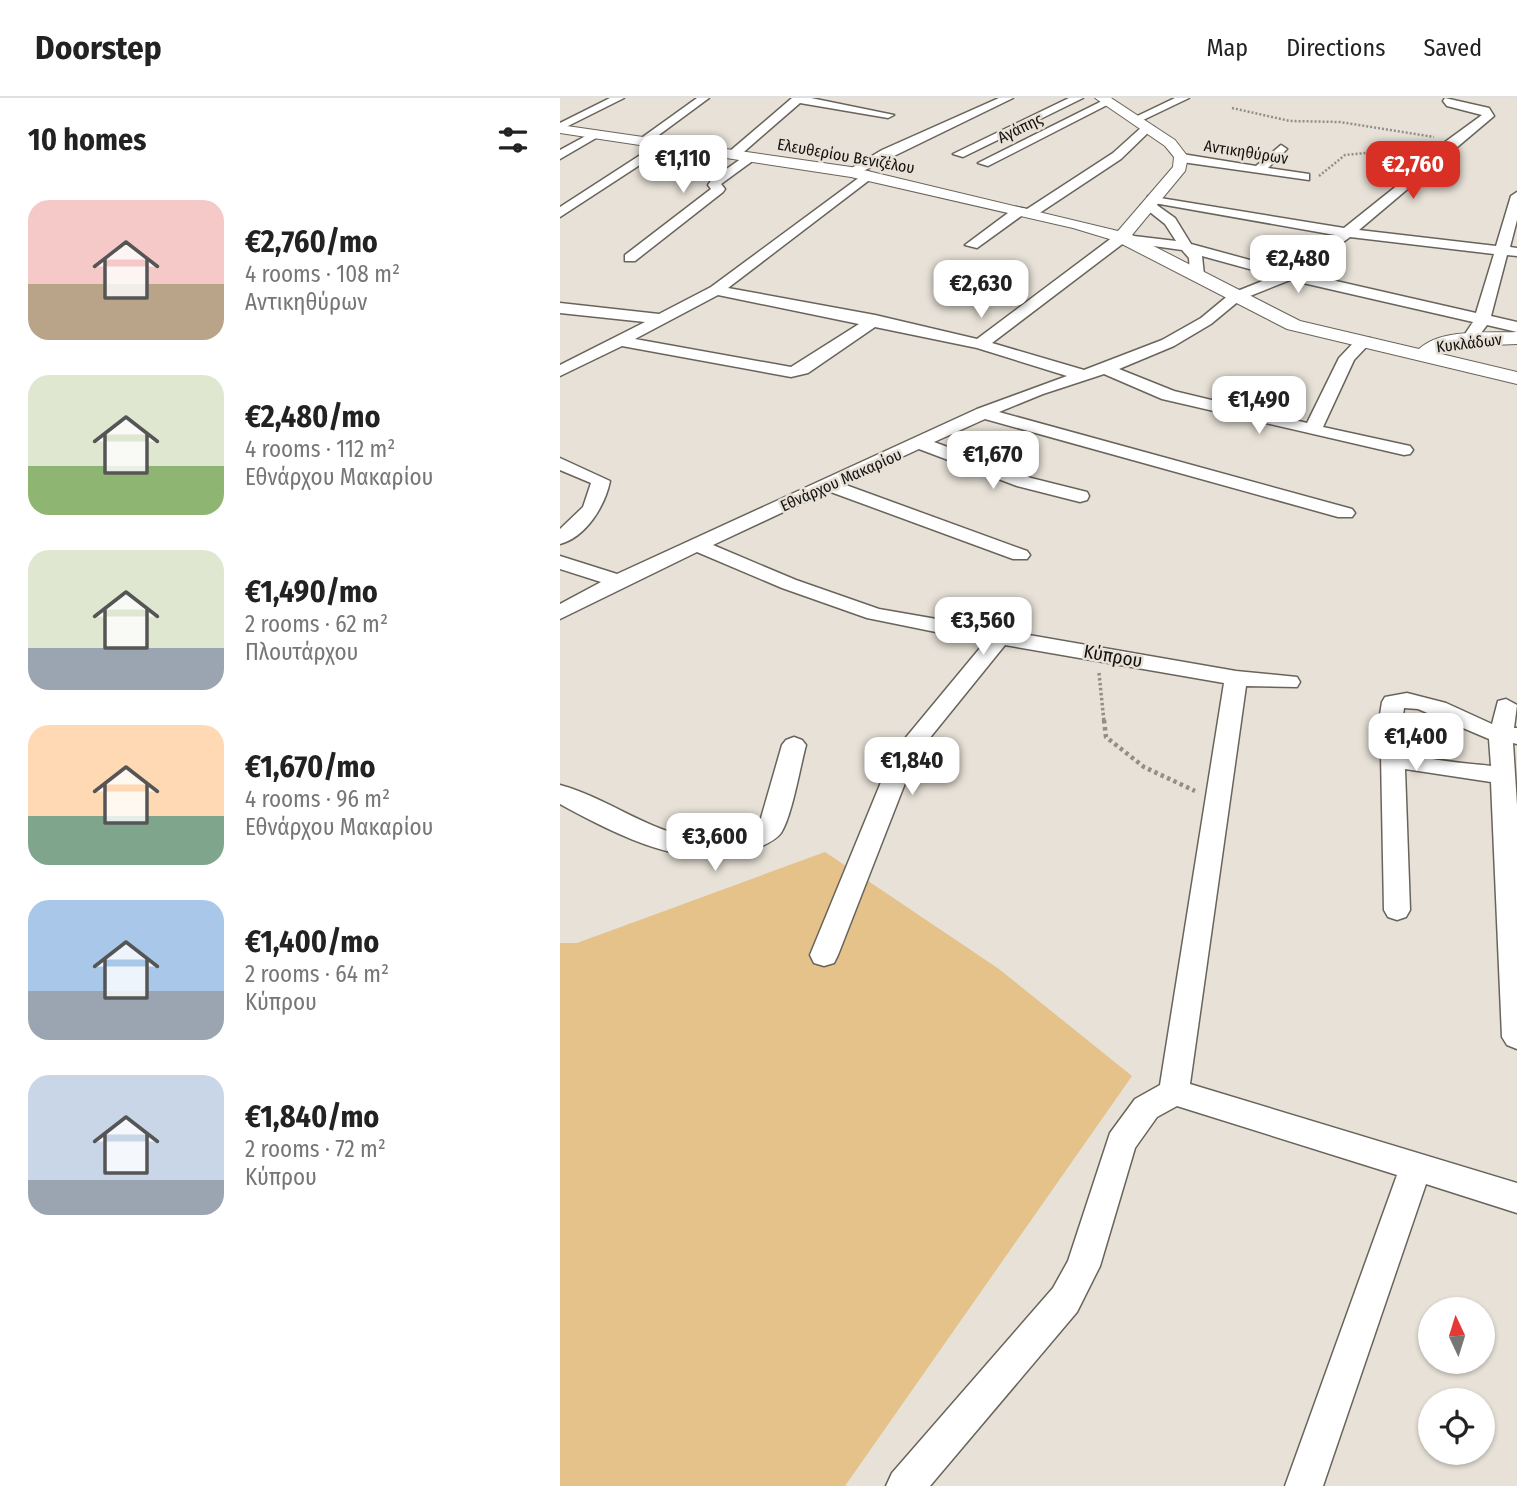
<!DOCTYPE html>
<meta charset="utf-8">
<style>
:root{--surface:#fff;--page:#f6f6f6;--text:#222;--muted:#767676;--line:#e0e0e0;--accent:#d93025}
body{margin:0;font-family:"Fira Sans Condensed",sans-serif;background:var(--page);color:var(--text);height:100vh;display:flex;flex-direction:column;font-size:26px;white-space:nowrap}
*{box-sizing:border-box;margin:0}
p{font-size:23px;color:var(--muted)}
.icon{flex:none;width:38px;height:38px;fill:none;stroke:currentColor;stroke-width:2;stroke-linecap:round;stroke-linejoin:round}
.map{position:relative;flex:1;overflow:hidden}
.details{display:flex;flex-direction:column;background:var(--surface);width:560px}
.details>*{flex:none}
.needle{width:46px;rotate:356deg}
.buttons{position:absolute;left:858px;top:1199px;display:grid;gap:14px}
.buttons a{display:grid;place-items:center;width:77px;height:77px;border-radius:50%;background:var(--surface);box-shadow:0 2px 5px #0004;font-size:35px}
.price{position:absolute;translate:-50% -60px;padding:0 16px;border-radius:14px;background:#fff;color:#222;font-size:23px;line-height:46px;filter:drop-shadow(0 2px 4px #0008)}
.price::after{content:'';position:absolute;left:50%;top:42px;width:21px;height:16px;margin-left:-10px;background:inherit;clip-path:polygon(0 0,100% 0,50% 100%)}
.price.current{background:var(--accent);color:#fff}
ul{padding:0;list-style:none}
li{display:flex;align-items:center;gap:21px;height:175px;padding:0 28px}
li span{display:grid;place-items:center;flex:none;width:196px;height:140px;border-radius:21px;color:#555}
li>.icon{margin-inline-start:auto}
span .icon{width:84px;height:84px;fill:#fffc;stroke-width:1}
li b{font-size:30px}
h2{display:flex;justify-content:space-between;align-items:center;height:84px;padding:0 28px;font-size:30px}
header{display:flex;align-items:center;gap:42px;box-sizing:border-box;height:98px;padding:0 35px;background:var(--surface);border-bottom:2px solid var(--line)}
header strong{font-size:33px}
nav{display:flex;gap:38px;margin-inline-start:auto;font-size:24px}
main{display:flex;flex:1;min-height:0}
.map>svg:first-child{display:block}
.green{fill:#e4c28a}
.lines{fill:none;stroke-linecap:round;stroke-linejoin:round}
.minor-casing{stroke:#69645b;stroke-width:3}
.tertiary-casing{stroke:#69645b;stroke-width:2}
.path-far2{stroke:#938e87;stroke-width:2.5;stroke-dasharray:2 2;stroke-linecap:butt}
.path-far1{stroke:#938e87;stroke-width:3.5;stroke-dasharray:2.5 2.5;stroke-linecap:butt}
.path{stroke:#938e87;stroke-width:4.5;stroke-dasharray:3.5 3.5;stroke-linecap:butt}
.minor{fill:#fff;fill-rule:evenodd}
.tertiary{fill:#fff;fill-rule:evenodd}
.labels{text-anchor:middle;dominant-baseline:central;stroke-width:5;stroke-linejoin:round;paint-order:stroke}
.far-street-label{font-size:16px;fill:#14120f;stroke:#e7e1d7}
.street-label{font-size:19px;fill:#14120f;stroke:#e7e1d7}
</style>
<header>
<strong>Doorstep</strong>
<nav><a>Map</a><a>Directions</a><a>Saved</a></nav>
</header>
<main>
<section class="details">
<h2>10 homes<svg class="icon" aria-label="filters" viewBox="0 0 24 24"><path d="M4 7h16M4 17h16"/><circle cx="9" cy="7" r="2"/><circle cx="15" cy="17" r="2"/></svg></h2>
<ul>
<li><span style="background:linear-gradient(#f6c9c9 60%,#b9a48a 0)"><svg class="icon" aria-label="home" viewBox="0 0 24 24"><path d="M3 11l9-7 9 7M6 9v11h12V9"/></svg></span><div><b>€2,760/mo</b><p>4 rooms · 108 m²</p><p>Αντικηθύρων</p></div></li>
<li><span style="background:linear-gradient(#dfe7d0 65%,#8fb573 0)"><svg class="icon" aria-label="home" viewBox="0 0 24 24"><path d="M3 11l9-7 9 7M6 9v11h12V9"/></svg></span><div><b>€2,480/mo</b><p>4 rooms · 112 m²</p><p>Εθνάρχου Μακαρίου</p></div></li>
<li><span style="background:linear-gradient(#dfe7d0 70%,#9aa5b1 0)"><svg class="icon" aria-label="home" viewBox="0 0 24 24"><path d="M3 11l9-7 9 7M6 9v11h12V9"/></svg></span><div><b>€1,490/mo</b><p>2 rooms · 62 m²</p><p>Πλουτάρχου</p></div></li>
<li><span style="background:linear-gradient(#ffd9b3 65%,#7fa58c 0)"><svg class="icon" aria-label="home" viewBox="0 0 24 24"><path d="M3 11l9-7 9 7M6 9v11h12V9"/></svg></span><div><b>€1,670/mo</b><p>4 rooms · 96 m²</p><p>Εθνάρχου Μακαρίου</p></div></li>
<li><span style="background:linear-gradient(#a9c7e8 65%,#9aa5b1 0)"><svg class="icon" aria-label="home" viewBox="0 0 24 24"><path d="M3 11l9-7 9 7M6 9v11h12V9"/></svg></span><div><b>€1,400/mo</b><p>2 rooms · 64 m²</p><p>Κύπρου</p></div></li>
<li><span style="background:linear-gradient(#c9d6e8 75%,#9aa5b1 0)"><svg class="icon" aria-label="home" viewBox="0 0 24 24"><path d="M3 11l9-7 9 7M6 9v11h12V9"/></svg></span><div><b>€1,840/mo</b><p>2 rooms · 72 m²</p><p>Κύπρου</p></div></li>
</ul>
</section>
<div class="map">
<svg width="957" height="1388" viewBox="0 0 957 1388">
<rect width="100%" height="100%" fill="#e7e1d7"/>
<path class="green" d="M265 754 439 871 572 978 285 1388H0V845H17Z"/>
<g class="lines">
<g class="minor-casing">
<path id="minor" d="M50 0H64L0 32V25Z
M137 0H149L88 45H80V41Z
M232 0H251L334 17 328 20 240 5 178 59H170V53Z
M439 0H453L295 77 285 74 322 52Z
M509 0H523L403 59 393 56Z
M548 0 552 3 551 5 428 68 418 65Z
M615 0H629L581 23 571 21Z
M885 0 929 10 934 18 799 132 936 148 951 98 957 94V122L950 149 957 150V158L947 157 931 218 957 224V234L927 227 918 239 913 241 905 236 913 224 730 182 680 202 651 226 614 248 559 271 614 293 747 325 779 260 798 240H810L812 243 794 262 763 329 850 348 853 352 850 356 844 357 602 301 544 276 483 296 439 314 792 411 795 415 792 419H778L425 321 374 344 471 380 527 394 529 398 527 402 520 404 457 388 359 351 283 386 467 453 470 457 467 461H453L268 393 153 447 236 482 319 511 676 573 737 579 740 584 737 589 686 588 630 986 957 1085V1115L866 1086 763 1388H725L837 1077 617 1008 597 1019 575 1050 540 1168 517 1214 370 1388H326L332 1375 493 1190 508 1163 550 1035 575 1001 600 987 664 585 445 547 356 657 278 857 274 865 264 868 254 865 250 857 333 655 425 544 307 520 222 490 137 454 0 521V506L41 484 0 471V458L57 476 417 311 507 278 417 250 315 229 248 275 231 279 62 248 0 278V267L85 224 0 215V205L99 216 151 189 308 73 314 77 312 80 168 190 315 217 417 241 557 136 616 143 605 126 581 107 588 103V98L784 130 874 58 885 44 922 17 887 8 883 3ZM594 105 775 137 727 172 631 146 615 120ZM790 139 934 156 916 215 741 175ZM565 144 622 152 629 160 630 177 637 181 644 177 642 158 715 178 670 196 641 220 602 242 524 272 432 245ZM158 197 299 226 231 269 75 241Z
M584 27 594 29 561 61 475 118 464 116 417 150 405 147 456 109 467 111 553 55Z
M33 34 43 36 0 61V52Z
M102 43 112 46 0 119V109Z
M721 47 727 51 708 70 749 76V82L622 64 616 60 622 56 696 68Z
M188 56 198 59 161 86 165 91 163 94 75 163H65V157L151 91 148 87 152 81Z
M0 360 50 383C45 408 26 439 0 446V431L23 409 31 385 0 372Z
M847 595 886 605 932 626 938 603 946 601 957 607 954 630H957V646L953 645 957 707V951L947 947 942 939 931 684 845 671 850 812 846 819 837 822 828 819 824 812 821 657 815 648 822 604 825 599ZM844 610 858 611 929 641 931 668C910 665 852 663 839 648Z
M234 639 242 642 246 647C240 669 232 718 221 735 216 742 206 746 198 750 136 779 55 736 0 706V687C67 705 127 769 199 727L222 647 226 642Z"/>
</g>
<g class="tertiary-casing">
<path id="tertiary" d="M535 0H551L615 42 628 59 625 73 572 137 740 223 859 251C881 230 929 235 957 234V246L906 248 877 255 957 274V286L727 231 556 143 513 130 291 79 0 35V27L291 69 558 133 613 69 614 59 605 48Z"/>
</g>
<path class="path-far2" d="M672 10 730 23 780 24 874 39
M759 78 785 57 868 49"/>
<path class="path-far1" d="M539 575 544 624"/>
<path class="path" d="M544 622 546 639 584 669 635 693"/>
<use href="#minor" class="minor"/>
<use href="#tertiary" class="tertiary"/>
</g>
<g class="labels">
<g class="far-street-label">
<text transform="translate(460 30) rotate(-26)">Αγάπης</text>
<text transform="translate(686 54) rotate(9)">Αντικηθύρων</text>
<text transform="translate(286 58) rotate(10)">Ελευθερίου Βενιζέλου</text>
<text transform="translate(909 245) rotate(-7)">Κυκλάδων</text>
<text transform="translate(281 382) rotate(-24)">Εθνάρχου Μακαρίου</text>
</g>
<g class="street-label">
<text transform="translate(553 558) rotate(10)">Κύπρου</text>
</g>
</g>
</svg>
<div class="buttons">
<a><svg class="needle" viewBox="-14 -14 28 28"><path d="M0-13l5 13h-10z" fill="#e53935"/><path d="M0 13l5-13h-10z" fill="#767676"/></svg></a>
<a><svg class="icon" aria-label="locate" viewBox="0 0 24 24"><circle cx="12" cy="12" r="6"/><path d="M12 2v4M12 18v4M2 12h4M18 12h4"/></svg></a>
</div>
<b class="price" style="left:123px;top:97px">€1,110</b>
<b class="price current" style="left:853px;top:103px">€2,760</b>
<b class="price" style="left:738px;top:197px">€2,480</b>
<b class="price" style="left:421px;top:222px">€2,630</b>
<b class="price" style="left:699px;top:338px">€1,490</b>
<b class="price" style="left:433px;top:393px">€1,670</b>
<b class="price" style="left:423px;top:559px">€3,560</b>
<b class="price" style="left:856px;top:675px">€1,400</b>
<b class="price" style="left:352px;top:699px">€1,840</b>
<b class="price" style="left:155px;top:775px">€3,600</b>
</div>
</main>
